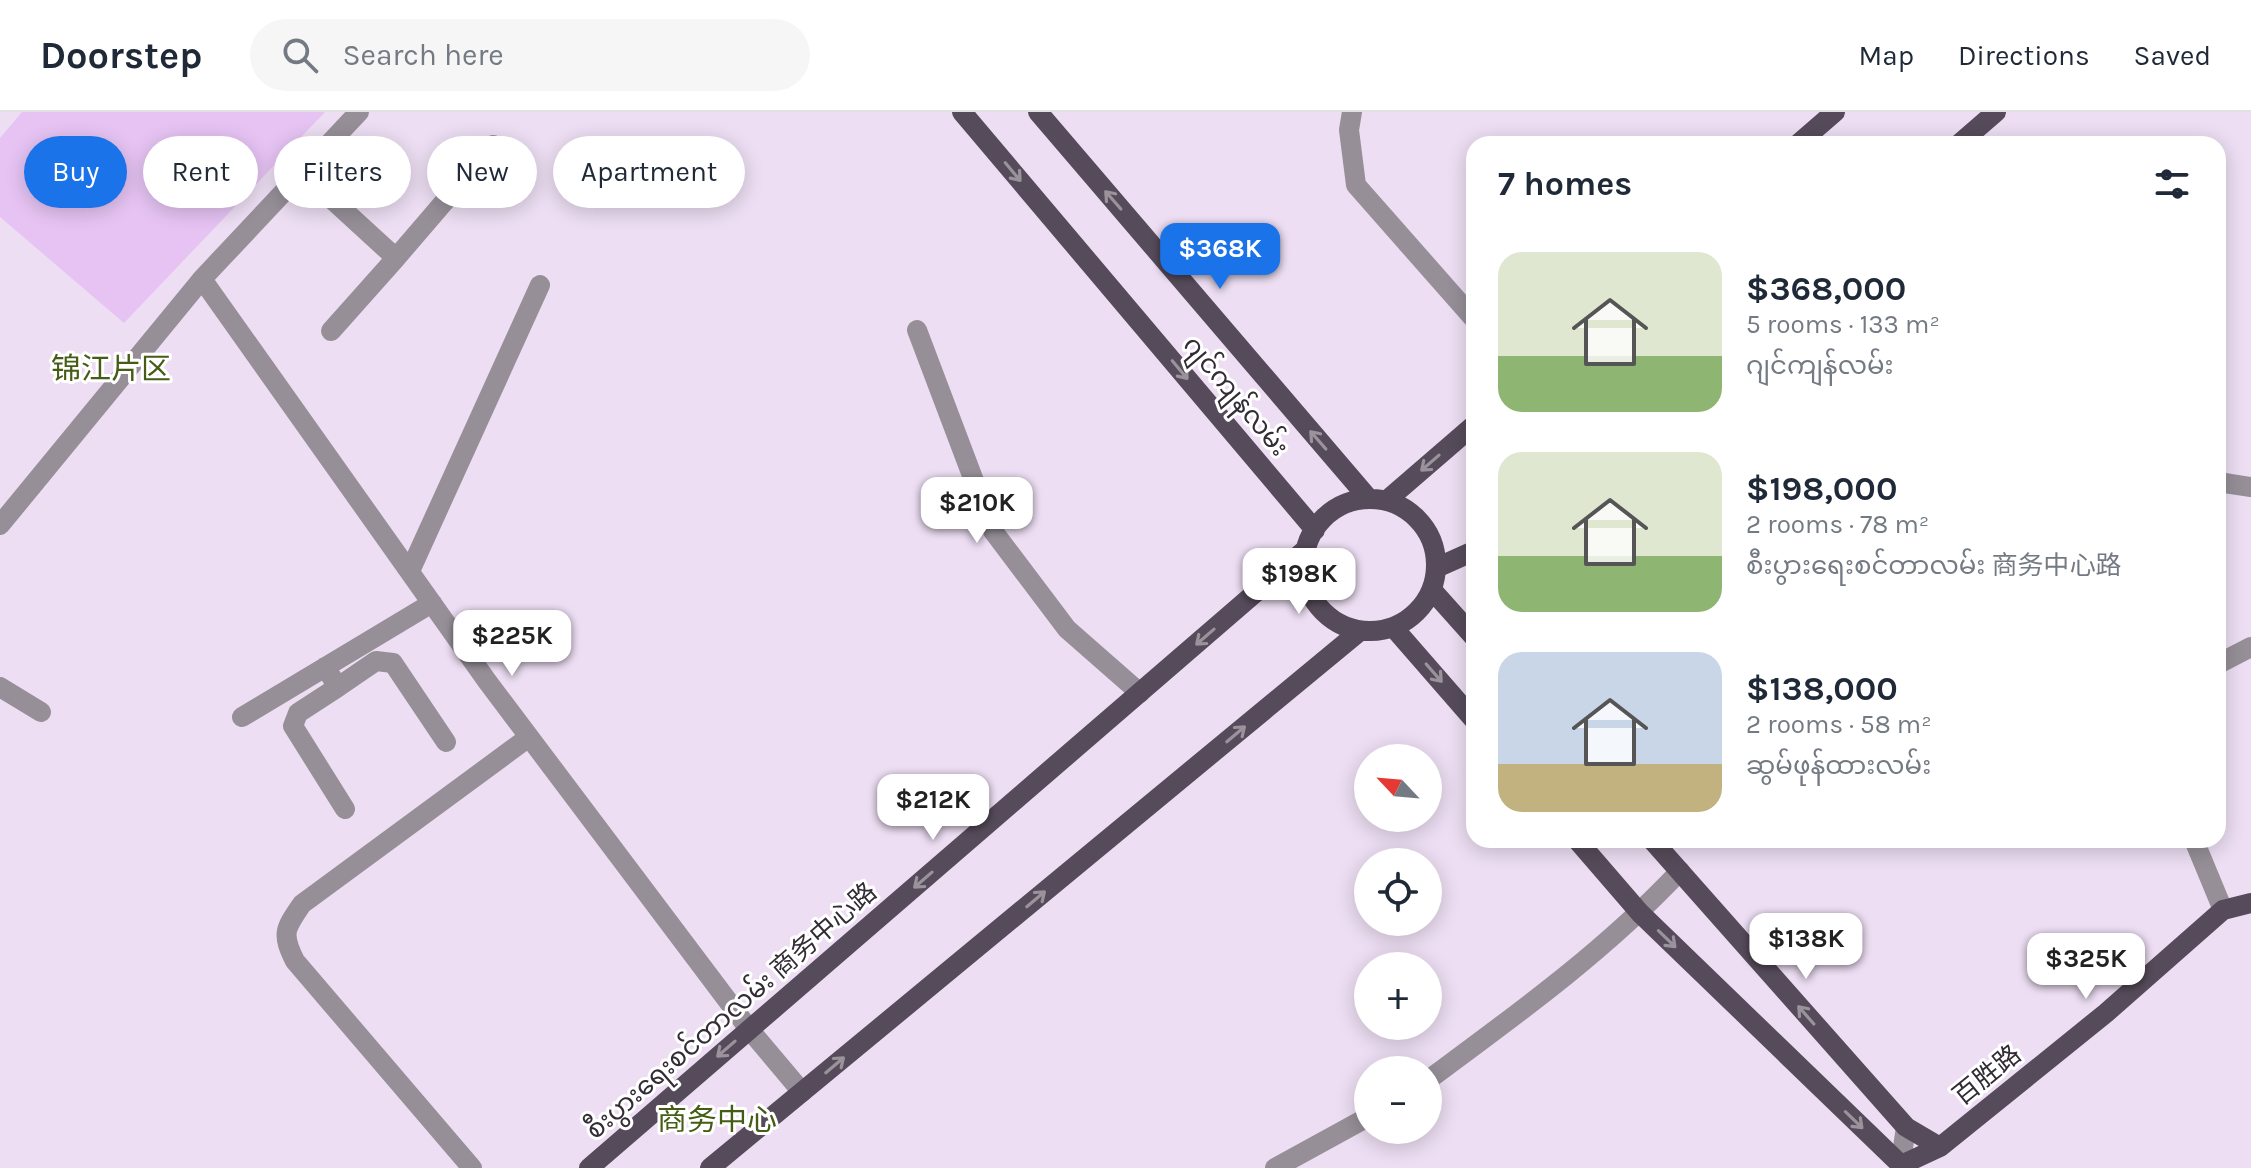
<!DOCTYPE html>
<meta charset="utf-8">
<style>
:root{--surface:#fff;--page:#f6f6f7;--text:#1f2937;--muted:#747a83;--line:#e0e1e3;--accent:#1a73e8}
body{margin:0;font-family:Karla,"Noto Sans SC","Noto Sans Myanmar",sans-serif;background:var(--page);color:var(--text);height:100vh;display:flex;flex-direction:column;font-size:30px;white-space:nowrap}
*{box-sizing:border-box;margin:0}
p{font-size:26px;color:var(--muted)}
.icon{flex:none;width:44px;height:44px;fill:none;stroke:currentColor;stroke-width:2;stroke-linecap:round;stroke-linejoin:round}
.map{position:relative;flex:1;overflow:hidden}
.panel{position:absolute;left:1466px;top:24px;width:760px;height:712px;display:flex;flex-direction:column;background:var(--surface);border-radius:24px;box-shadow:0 4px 20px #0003}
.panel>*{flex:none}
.guide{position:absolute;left:24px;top:24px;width:760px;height:72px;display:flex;gap:16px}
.needle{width:52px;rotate:296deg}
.fabs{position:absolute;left:1354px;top:632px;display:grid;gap:16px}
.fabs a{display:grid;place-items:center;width:88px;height:88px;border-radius:50%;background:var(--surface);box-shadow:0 4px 20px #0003;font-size:40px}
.price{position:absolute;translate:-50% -68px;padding:0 18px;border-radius:16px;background:#fff;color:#222;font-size:26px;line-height:52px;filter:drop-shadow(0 2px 4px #0008)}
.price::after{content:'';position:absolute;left:50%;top:48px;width:24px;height:18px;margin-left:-12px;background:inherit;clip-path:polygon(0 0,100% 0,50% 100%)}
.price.selected{background:var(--accent);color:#fff}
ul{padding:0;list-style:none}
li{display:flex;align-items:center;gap:24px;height:200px;padding:0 32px}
li span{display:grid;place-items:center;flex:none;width:224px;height:160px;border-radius:24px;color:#555}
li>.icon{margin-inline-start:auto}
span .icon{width:96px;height:96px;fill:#fffc;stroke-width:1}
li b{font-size:34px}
h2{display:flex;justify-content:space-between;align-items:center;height:96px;padding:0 32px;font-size:34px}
.pill{padding:0 28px;border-radius:36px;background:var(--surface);box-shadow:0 4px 20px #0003;font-size:28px;line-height:72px}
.pill.selected{background:var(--accent);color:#fff}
header{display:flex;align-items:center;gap:48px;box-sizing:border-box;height:112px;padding:0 40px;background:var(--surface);border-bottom:2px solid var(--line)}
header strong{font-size:38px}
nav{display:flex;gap:44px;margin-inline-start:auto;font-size:28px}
.search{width:560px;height:72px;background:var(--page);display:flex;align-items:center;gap:20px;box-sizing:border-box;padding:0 28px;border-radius:44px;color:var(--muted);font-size:30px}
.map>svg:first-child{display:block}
.green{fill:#e6c3f3}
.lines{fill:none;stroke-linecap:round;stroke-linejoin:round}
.minor{stroke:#968f98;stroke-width:20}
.major{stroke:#564b5a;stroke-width:20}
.oneway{stroke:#9a939c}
.labels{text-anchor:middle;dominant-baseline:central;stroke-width:6;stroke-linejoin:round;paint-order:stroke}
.street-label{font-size:26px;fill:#322c34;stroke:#fff}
.quarter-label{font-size:30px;fill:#455c14;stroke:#fff}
</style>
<header>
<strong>Doorstep</strong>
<div class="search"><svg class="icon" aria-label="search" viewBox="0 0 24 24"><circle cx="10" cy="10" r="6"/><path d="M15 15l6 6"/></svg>Search here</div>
<nav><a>Map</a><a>Directions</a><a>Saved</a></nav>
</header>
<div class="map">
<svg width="2251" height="1056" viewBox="0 0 2251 1056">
<rect width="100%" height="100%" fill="#eddef3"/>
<path class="green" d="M22 0H325L124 211 0 105V26Z"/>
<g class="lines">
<path class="minor" d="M1352 0 1349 18 1356 73 1474 207
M301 59 396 146 493 33
M202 167 487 569 749 917 802 980
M917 218 993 419 1067 517 1140 581
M331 219 396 146
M2218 370 2251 375
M0 413 202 167 359 0
M410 459 540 173
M2218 552 2251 535
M325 555 338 575 298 601 293 614 345 697
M0 575 41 600
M338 575 376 549 393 551 446 630
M242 605 432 491
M2194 728 2223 798
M1428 968C1516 903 1605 839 1680 759
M472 1056 295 849C281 821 285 817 302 792L529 625
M1275 1056 1368 1005
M1900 1056 1906 1015"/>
<path class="major" d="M962 0 1315 418
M1038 0 1369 387
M1798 32 1835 0
M1959 32 1996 0
M1304 453a66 66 0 1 1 132 0a66 66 0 1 1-132 0Z
M1386 389 1474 313
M1436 456 1474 439
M1432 478 1474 525
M1393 515 1474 608
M1577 728 1640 801 1901 1053 1940 1035 2106 901 2223 798 2251 791
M1652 728 1906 1015 1940 1035
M589 1056 1306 437
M710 1056 1360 519"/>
</g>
<defs><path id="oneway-shaft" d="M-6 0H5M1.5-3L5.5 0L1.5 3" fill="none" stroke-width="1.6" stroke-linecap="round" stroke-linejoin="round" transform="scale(2)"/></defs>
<g class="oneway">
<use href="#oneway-shaft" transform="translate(1013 60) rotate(50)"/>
<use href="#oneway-shaft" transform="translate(1113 88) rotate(-131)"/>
<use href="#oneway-shaft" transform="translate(1180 258) rotate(50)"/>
<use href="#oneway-shaft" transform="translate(1318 328) rotate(-131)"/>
<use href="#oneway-shaft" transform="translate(1430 351) rotate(139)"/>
<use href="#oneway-shaft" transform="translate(1205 525) rotate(139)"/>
<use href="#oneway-shaft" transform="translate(1434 561) rotate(49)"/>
<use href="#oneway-shaft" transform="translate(1236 622) rotate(-40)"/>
<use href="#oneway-shaft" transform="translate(923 768) rotate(139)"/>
<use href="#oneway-shaft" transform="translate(1036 787) rotate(-40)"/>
<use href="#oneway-shaft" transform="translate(1667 827) rotate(44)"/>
<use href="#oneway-shaft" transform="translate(1806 903) rotate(-131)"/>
<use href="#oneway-shaft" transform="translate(726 937) rotate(139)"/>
<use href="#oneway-shaft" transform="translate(835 953) rotate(-40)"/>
<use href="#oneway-shaft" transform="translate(1854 1008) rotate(44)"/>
</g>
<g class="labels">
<g class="street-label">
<text transform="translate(1236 284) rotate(50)">ဂျင်ကျန်လမ်း</text>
<text transform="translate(731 899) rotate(-41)">စီးပွားရေးစင်တာလမ်း 商务中心路</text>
<text transform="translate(1987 963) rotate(-39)">百胜路</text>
</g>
<g class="quarter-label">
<text x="111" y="257">锦江片区</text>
<text x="717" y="1008">商务中心</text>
</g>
</g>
</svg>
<div class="fabs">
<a><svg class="needle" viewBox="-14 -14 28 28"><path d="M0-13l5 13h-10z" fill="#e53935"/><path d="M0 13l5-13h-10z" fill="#747a83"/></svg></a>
<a><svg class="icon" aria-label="locate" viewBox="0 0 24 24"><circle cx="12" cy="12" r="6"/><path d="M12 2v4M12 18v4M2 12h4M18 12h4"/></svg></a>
<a>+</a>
<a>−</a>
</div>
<b class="price selected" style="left:1220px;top:179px">$368K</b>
<b class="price" style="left:977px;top:433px">$210K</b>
<b class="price" style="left:1299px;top:504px">$198K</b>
<b class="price" style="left:512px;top:566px">$225K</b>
<b class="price" style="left:933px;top:730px">$212K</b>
<b class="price" style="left:1806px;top:869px">$138K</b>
<b class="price" style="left:2086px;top:889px">$325K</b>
<div class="guide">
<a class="pill selected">Buy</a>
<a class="pill">Rent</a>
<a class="pill">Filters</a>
<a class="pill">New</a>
<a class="pill">Apartment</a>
</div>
<section class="panel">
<h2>7 homes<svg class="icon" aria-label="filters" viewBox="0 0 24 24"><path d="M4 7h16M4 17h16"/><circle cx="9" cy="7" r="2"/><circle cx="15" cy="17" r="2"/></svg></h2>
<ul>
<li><span style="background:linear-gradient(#dfe7d0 65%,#8fb573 0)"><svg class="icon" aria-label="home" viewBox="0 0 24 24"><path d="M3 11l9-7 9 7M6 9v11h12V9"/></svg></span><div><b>$368,000</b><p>5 rooms · 133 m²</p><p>ဂျင်ကျန်လမ်း</p></div></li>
<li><span style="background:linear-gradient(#dfe7d0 65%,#8fb573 0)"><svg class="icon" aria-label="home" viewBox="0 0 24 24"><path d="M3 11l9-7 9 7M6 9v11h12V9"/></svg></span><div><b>$198,000</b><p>2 rooms · 78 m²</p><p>စီးပွားရေးစင်တာလမ်း 商务中心路</p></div></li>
<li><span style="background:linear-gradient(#c9d6e8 70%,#c2b280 0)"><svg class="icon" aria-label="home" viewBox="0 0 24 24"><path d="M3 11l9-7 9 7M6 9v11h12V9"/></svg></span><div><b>$138,000</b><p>2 rooms · 58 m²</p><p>ဆွမ်ဖုန်ထားလမ်း</p></div></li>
</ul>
</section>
</div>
